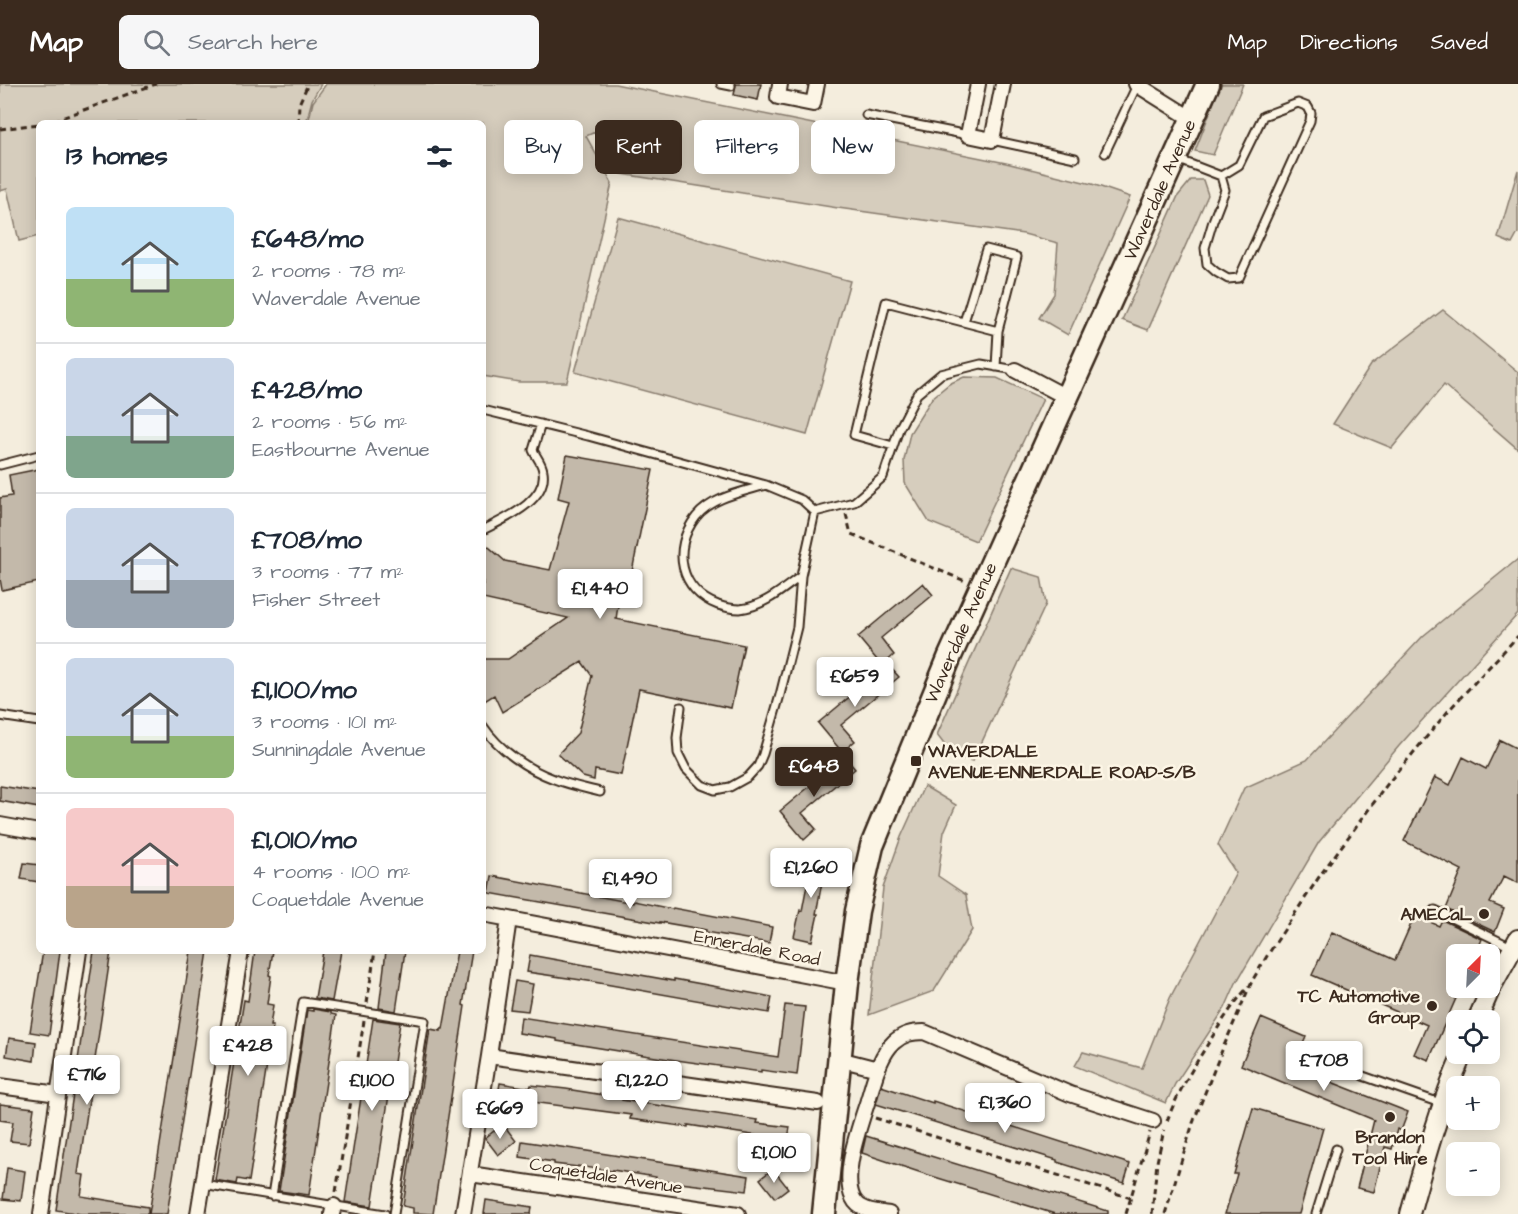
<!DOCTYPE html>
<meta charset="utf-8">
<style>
:root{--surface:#fff;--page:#f6f6f7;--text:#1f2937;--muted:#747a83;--line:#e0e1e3;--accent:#3b2a1e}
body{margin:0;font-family:"Architects Daughter",sans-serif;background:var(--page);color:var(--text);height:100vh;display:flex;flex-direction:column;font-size:22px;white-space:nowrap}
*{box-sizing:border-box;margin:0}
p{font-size:20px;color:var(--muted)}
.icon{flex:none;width:33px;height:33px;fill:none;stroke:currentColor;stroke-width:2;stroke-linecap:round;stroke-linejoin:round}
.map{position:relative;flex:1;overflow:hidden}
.details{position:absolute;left:36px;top:36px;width:450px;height:834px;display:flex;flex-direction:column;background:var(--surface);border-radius:9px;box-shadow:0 3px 15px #0003}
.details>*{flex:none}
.banner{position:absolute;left:504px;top:36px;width:570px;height:54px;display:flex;gap:12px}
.needle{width:39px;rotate:24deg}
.fabs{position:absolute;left:1446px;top:860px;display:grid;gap:12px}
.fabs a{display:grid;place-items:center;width:54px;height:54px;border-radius:9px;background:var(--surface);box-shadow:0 3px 15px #0003;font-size:30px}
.price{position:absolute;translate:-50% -51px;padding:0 14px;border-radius:6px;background:#fff;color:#222;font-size:20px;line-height:39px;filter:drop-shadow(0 2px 3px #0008)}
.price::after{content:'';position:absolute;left:50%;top:36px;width:18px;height:14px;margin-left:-9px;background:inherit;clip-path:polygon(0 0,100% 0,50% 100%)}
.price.selected{background:var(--accent);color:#fff}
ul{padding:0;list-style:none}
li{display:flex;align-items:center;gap:18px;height:150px;padding:0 30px}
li+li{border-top:2px solid var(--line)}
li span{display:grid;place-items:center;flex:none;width:168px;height:120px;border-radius:9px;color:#555}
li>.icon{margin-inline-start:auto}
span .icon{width:72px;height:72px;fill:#fffc;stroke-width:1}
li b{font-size:26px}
h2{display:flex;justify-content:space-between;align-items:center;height:72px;padding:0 30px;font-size:26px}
.pill{padding:0 21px;border-radius:9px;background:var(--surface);box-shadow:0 3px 15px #0003;font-size:21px;line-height:54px}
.pill.selected{background:var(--accent);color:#fff}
header{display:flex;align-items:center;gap:36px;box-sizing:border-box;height:84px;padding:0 30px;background:var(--accent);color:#fff}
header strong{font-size:28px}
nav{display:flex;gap:33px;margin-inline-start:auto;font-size:21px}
.search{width:420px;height:54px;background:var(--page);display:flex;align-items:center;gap:15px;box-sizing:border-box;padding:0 21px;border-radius:9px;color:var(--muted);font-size:22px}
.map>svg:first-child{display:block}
.green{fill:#d6cdbd;stroke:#887c6e;stroke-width:1.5}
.building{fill:#c3b9aa;stroke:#3b2a1e;stroke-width:1.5}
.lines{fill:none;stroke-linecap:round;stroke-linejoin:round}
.service-casing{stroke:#3b2a1e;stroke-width:11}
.minor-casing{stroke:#3b2a1e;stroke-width:18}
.tertiary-casing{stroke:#3b2a1e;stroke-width:22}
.primary-casing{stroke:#3b2a1e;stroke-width:27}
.path{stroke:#3b2a1e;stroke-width:3;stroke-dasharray:6 4.5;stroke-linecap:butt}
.service{stroke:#fcf5e5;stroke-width:7}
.minor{stroke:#fcf5e5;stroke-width:14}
.tertiary{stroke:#fcf5e5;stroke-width:18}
.primary{stroke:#fcf5e5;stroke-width:22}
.poi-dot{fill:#3b2a1e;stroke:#fcf5e5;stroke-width:2}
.labels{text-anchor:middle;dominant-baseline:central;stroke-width:5;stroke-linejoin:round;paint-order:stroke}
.street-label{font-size:18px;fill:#3b2a1e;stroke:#fcf5e5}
.poi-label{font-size:18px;font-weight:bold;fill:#3b2a1e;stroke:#fcf5e5;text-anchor:end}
</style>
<header>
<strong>Map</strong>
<div class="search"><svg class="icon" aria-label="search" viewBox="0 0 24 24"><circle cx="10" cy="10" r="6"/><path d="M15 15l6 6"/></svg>Search here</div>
<nav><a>Map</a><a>Directions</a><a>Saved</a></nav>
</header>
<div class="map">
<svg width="1518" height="1130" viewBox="0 0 1518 1130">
<rect width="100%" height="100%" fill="#f4eddd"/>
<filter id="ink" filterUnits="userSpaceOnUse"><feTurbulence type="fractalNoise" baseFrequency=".0167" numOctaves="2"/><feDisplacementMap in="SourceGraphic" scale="12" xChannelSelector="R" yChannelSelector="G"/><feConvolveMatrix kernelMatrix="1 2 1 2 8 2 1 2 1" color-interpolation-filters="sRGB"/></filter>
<g filter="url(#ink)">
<path class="green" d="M0 0H321L312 16 306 39H39V152L19 157 7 105 0 107Z
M326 0H615L1006 79 1092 100 1130 113 1068 251 1039 234 1054 210 1058 159 1024 150 838 124 622 90 595 48 586 52 612 99 567 298H519L483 292V39H308L313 18Z
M1221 0H1243L1213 71 1195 67Z
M1518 86V149L1512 160 1498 154Z
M1191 96H1203L1208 111 1148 246 1122 236 1178 112Z
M618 133 850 197 807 351 575 288Z
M1443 226 1518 288V365L1444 301 1392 364 1333 340 1371 281Z
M964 293 997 294 1043 315 976 457 929 438 905 399 904 376 910 349 932 314 949 300Z
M1518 475V530L1399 662 1319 758 1236 899 1225 924 1175 1000 1166 1019 1075 982 1083 968 1142 984 1170 914 1236 789 1218 761 1244 704 1307 676 1423 552Z
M1011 484 1041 493 1046 520 973 677 953 672 937 651Z
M924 702 956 721 944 748 938 792 966 811 972 846 934 907 869 931 883 804 901 753Z"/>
<path class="building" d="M736 0H761L758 16 734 11Z
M567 371 653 386 629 502H621L616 535 744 561 731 624 639 605 621 691 595 686 594 696 583 693 558 670 578 649 592 592 582 578 502 628 494 611 483 618V575H508L568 534 483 515V458L505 477 550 486 569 417 558 414Z
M39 385V498L2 506 0 495V414L12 412 9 391Z
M923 499 933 511 881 554 894 571 882 582 858 553Z
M888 581 899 593 841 641 855 657 842 668 818 639Z
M1500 656 1518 665V799L1504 792 1490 819 1504 825 1495 848 1446 825 1462 786 1404 757 1435 693 1450 701 1463 673 1486 685Z
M845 673 855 685 802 729 816 745 804 756 780 727Z
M0 702 39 708V724L0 717Z
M813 769 827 771 816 830H818L812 857 794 853 800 826 802 827Z
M24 779 39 781V798L21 795Z
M492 792 633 819 634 817 672 825 673 824 772 843 769 859 706 848V846L660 838V839L489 809Z
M1415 831 1439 842 1442 836 1482 855 1476 870H1456V903H1461L1429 976 1414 970 1427 941 1312 891 1332 848 1395 876Z
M43 867H60L49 951 30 948Z
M94 867H111L78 1090 84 1091 81 1112 148 1123V1130H81L56 1126Z
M191 867H208L179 1056 167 1130H149Z
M255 867H273L269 891 271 892 267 920 273 921 270 942H273L249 1097 238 1095 237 1100 215 1096 244 916 248 917Z
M323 867H341L332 917 315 914Z
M386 867H405L396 927 379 924Z
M457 867H472L463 921 465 922 433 1130 413 1129V1124L403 1122 430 945 441 947V945H443Z
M530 871 674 897V895L772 913 769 929 588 897 527 888Z
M515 897 533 900 528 927 510 925Z
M785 921 805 923 797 991 761 986V988L662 974 557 957V955L519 949 521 933 778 973Z
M313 925 331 928V930L336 931 309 1111 279 1107 307 926 313 927Z
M1261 934 1306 953 1293 983 1408 1028 1401 1047 1397 1045 1392 1065 1385 1063 1374 1108 1357 1104 1374 1036 1241 981Z
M373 935 400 939 372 1122 345 1118Z
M9 954 36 958 34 977 6 972Z
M500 999 530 1004 531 1001 566 1005 622 1014V1016L758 1036 757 1039 790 1043 786 1068 769 1065 771 1054 688 1041V1043L630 1035 631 1031 517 1016 515 1026 496 1023Z
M881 1002 933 1019V1017L1130 1080 1124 1099 1057 1078V1076L876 1020Z
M0 1020 34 1024 29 1059 10 1057 13 1038 0 1036Z
M1253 1024 1323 1044 1299 1130H1225L1237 1090H1234Z
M503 1040 516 1057 498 1071 485 1054Z
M866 1052 1108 1127V1130H1055L925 1090 862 1069Z
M522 1057 749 1092 747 1107 655 1096 656 1093 612 1086V1087L578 1082V1083L554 1080V1078L520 1073Z
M7 1084 25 1087 21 1117 3 1115Z
M773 1085 788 1104 775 1114 760 1095Z
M486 1116 532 1123 531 1130H484Z"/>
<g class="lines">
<g class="service-casing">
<path id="service" d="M721 0 731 2
M866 31 968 51
M992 56 1075 74
M1105 69 1137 1
M1177 75 1221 92 1239 81 1263 32 1298 19 1308 23 1311 29 1310 37 1239 194 1228 195 1216 188 1207 180 1205 164 1213 137 1225 106 1221 92
M964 238 986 165 1017 173 998 247
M483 326 588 352 766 401 802 416 815 428 854 418 883 393 899 345 917 310 941 290 981 280 1015 286
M893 362 854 351 886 218 998 247 996 283
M0 381 39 371
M766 401C743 408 712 413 696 433 671 465 680 507 718 521 724 523 733 525 740 525 763 523 783 505 801 492L815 428
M483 446C504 435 548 417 543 387 542 379 536 373 533 366L541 340
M681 623 677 654 678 669 686 685 702 701 715 706 730 703 748 693 758 682 763 670 780 611 797 543 801 492
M0 632 39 638
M483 642C499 666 527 685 554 695 569 701 585 704 600 708
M1435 826 1511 863
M1363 992 1443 1020
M203 1100 385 1130
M272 1112 303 918 425 937 394 1130
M1316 1130 1336 1065"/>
</g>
<g class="minor-casing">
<path id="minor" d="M780 0 778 13 813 20 817 0
M978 0 968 51 992 56 1003 0
M1136 0 1192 35
M1015 286 1066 313
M0 741 39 748
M483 830 847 899
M489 972 818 1019
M839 975 878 985
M0 1002 58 1010
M470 1090 738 1130
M41 1130 79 867
M198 1130 241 867
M332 1130 334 1122
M463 1130 489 972 509 835
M889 1130C876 1128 859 1127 853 1114 841 1090 861 1039 868 1016 874 997 879 972 894 958 903 950 912 948 924 948L1070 1010 1153 1037"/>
</g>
<g class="tertiary-casing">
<path id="tertiary" d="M1477 936 1491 904 1518 855
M1410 1130C1425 1075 1440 1021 1463 969"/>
</g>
<g class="primary-casing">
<path id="primary" d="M824 1130 847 899 857 827 872 762 950 572 1208 0"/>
</g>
<path class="path" d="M43 39 53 37 156 0
M298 39 299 20 308 0
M0 45 39 40
M846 430 851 450 965 497
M367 919 375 867
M875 1034 1131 1114
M1167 1037C1176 1013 1188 992 1201 971 1216 947 1230 923 1249 902
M336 1108 364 937
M1126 1130 1150 1048
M1152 1130 1157 1078 1164 1046
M1165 1130 1193 1039 1220 971 1252 897 1267 872 1321 790 1389 698 1449 626 1518 552"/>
<use href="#service" class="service"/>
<use href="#minor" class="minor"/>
<use href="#tertiary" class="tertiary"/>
<use href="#primary" class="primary"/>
</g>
</g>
<g class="poi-dot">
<rect x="910" y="671" width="12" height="12" rx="3"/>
<circle cx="1484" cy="830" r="6"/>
<circle cx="1432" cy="922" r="6"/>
<circle cx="1390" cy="1033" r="6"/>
</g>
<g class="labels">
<g class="street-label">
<text transform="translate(1160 106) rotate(-66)">Waverdale Avenue</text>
<text transform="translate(961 549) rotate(-66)">Waverdale Avenue</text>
<text transform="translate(757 864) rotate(11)">Ennerdale Road</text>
<text transform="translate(606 1092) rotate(9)">Coquetdale Avenue</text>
</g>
<g class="poi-label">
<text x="928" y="667" text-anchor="start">WAVERDALE<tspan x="928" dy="21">AVENUE-ENNERDALE ROAD-S/B</tspan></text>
<text x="1472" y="830">AMECaL</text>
<text x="1420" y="912">TC Automotive<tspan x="1420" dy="21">Group</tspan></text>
<text x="1390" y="1053" text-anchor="middle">Brandon<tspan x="1390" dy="21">Tool Hire</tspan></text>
</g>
</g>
</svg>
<div class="fabs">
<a><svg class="needle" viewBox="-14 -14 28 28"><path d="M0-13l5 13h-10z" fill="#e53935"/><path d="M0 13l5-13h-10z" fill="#747a83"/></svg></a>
<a><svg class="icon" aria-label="locate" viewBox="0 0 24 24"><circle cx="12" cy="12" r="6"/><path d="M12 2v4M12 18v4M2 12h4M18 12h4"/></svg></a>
<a>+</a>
<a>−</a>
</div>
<b class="price" style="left:600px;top:536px">£1,440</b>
<b class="price" style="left:855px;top:624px">£659</b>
<b class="price selected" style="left:814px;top:714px">£648</b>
<b class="price" style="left:811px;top:815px">£1,260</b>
<b class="price" style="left:630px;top:826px">£1,490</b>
<b class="price" style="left:248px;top:993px">£428</b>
<b class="price" style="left:1324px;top:1008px">£708</b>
<b class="price" style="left:87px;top:1022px">£716</b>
<b class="price" style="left:372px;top:1028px">£1,100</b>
<b class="price" style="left:642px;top:1028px">£1,220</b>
<b class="price" style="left:1005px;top:1050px">£1,360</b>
<b class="price" style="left:500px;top:1056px">£669</b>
<b class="price" style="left:774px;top:1100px">£1,010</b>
<div class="banner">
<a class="pill">Buy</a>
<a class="pill selected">Rent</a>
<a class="pill">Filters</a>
<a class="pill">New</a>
</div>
<section class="details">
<h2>13 homes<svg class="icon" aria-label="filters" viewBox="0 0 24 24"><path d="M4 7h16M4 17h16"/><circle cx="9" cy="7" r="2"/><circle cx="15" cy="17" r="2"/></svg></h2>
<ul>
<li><span style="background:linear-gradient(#bfe0f5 60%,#8fb573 0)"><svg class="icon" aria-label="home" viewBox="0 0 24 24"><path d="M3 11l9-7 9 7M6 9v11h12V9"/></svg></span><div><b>£648/mo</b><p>2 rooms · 78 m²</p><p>Waverdale Avenue</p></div></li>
<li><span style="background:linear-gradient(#c9d6e8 65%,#7fa58c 0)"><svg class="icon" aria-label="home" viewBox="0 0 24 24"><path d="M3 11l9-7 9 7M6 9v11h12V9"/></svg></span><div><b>£428/mo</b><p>2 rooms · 56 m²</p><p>Eastbourne Avenue</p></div></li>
<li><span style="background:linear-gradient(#c9d6e8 60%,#9aa5b1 0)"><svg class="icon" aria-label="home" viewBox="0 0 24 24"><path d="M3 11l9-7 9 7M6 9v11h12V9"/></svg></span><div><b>£708/mo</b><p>3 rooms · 77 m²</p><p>Fisher Street</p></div></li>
<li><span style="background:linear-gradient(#c9d6e8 65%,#8fb573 0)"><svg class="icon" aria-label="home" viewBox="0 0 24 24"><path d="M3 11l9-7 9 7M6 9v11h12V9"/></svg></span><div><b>£1,100/mo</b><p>3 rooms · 101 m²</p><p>Sunningdale Avenue</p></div></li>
<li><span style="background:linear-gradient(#f6c9c9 65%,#b9a48a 0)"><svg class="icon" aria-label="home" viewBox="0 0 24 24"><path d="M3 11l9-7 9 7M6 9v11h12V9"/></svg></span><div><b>£1,010/mo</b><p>4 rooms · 100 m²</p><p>Coquetdale Avenue</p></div></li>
</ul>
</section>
</div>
